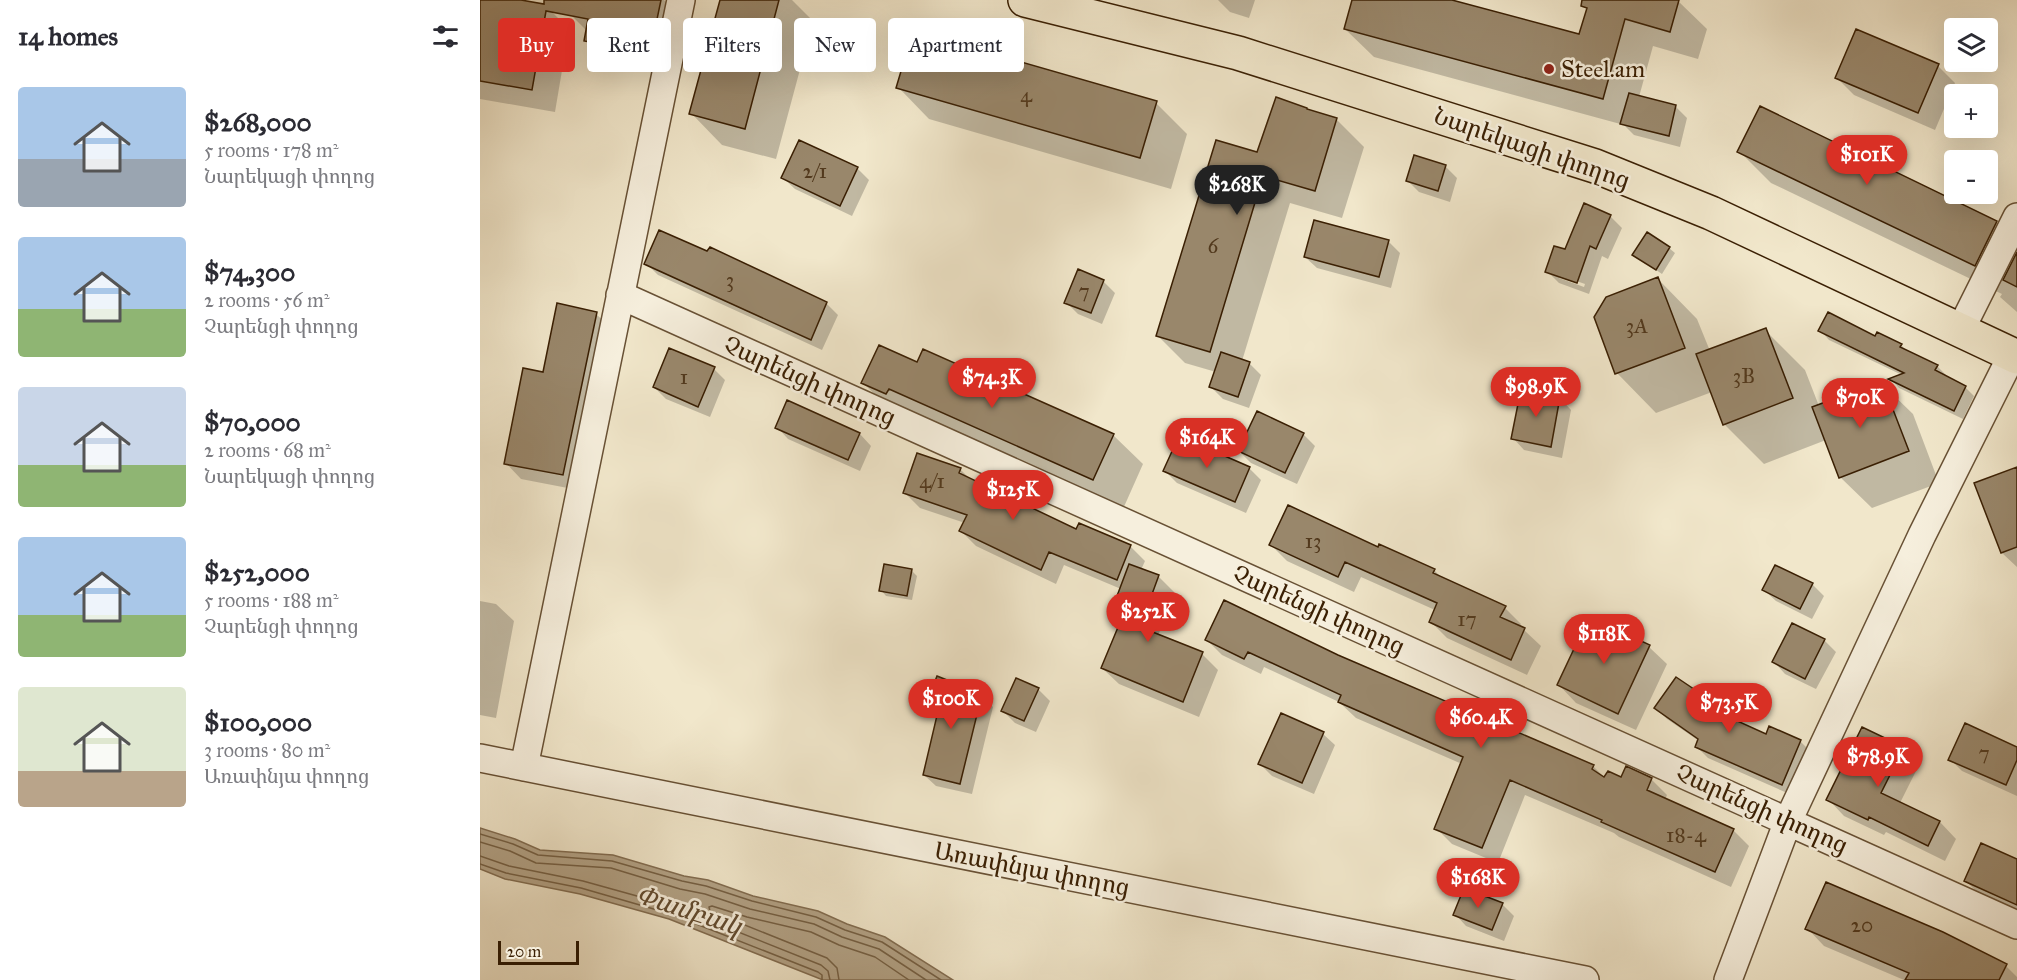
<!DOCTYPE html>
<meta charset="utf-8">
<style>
:root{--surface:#fff;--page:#f2f2f3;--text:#2b2b33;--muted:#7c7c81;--accent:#d93025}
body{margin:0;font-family:"IM FELL Great Primer","Noto Serif Armenian",serif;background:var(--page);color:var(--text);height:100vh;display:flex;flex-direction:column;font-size:22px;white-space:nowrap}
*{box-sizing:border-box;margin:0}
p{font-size:20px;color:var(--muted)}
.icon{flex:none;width:33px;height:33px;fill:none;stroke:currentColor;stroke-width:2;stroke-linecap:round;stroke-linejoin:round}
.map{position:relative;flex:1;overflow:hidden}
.drawer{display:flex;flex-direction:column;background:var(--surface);width:480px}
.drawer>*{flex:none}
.banner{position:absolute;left:18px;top:18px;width:570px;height:54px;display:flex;gap:12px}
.tools{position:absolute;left:1464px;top:18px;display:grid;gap:12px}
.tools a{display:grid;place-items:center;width:54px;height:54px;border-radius:6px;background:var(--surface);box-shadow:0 6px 24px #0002;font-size:30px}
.scale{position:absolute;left:18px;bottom:15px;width:81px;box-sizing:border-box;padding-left:6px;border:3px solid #3a1f03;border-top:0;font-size:16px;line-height:21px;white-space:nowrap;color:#3a1f03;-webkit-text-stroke:4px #f6efdd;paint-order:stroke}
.price{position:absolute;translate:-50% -51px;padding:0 14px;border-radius:21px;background:var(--accent);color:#fff;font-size:20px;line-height:39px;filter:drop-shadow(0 2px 3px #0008)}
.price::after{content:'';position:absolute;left:50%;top:36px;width:18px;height:14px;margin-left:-9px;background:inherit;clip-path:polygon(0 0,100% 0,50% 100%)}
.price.on{background:#222;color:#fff}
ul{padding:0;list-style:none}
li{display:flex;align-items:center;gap:18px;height:150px;padding:0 18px}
li span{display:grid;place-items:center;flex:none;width:168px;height:120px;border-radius:6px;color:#555}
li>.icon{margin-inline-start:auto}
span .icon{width:72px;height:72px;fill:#fffc;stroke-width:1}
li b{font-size:26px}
h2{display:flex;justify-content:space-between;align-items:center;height:72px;padding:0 18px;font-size:26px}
.tag{padding:0 21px;border-radius:6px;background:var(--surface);box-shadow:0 6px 24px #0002;font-size:21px;line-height:54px}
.tag.on{background:var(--accent);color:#fff}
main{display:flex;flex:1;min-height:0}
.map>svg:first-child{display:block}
.water{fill:#b3a387;stroke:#836e52;stroke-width:1.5}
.shadow{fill:#0003;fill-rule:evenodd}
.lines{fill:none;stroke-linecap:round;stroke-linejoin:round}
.shore{stroke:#766145;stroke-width:1.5}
.building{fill:#99876b;stroke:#3a1f03;stroke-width:1.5}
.minor-casing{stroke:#685135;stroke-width:30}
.trunk-casing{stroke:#3a1f03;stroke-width:36}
.minor{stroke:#f6efdd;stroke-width:27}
.trunk{stroke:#f1e7cb;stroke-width:33}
.poi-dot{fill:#8f2418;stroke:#f6efdd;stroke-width:2}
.labels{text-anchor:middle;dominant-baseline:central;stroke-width:5;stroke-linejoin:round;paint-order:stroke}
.number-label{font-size:21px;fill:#52391d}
.poi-label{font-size:24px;fill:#3a1f03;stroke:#f6efdd;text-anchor:start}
.street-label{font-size:24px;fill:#3a1f03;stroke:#f6efdd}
.water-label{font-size:26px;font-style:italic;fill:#644d31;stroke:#f6efdd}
</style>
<main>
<section class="drawer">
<h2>14 homes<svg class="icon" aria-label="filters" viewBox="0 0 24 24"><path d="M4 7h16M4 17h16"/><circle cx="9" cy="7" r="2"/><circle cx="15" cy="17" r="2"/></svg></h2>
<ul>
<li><span style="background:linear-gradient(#a9c7e8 60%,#9aa5b1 0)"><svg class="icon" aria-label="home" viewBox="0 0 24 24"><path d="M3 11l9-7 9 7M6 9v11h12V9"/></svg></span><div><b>$268,000</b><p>5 rooms · 178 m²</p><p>Նարեկացի փողոց</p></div></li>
<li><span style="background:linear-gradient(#a9c7e8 60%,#8fb573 0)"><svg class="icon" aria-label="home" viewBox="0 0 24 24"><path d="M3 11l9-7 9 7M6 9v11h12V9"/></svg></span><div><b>$74,300</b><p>2 rooms · 56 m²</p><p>Չարենցի փողոց</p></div></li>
<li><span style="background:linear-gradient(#c9d6e8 65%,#8fb573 0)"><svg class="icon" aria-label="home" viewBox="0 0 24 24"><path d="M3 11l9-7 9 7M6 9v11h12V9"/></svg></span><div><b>$70,000</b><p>2 rooms · 68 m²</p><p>Նարեկացի փողոց</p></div></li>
<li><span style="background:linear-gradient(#a9c7e8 65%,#8fb573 0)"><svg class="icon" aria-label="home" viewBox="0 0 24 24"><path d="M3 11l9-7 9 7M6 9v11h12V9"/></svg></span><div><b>$252,000</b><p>5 rooms · 188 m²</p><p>Չարենցի փողոց</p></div></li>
<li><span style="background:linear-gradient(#dfe7d0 70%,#b9a48a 0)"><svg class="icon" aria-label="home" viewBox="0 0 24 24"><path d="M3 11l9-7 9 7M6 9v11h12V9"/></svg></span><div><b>$100,000</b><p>3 rooms · 80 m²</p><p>Առափնյա փողոց</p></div></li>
</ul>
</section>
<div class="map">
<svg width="1537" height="980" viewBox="0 0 1537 980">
<rect width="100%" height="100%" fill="#f1e7cb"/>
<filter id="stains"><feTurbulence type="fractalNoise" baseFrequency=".00333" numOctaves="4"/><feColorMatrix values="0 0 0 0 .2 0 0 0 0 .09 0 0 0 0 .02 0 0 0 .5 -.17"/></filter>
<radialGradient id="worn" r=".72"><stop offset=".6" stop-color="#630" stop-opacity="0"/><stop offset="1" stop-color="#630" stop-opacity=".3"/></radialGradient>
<path class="water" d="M0 828 35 839 60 850 133 855 204 876 228 880 273 896 338 911 367 924 405 937 473 980H343L189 919 100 894 25 879 0 869Z"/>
<path class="shadow" d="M0 0H32L66 6 89 29 75 112 0 99Z
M94 0H184L198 14 187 70 123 58 105 40 107 31 91 15Z
M241 0H312L333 21 296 159 242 145 211 113Z
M738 0H775L769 18 750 12Z
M873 0H967L1100 36 1111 0 1198 1 1227 29 1218 59 1173 46 1159 97 1196 107 1207 118 1200 147 1154 135 1144 125 894 57 865 29Z
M1458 66 1475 83 1455 130 1374 95 1356 77Z
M418 87 676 103 707 134 691 189 449 119Z
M1280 108 1516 222 1537 243V312L1520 297 1522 294 1291 183 1259 151Z
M829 112 857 120 884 147 862 218 810 203 762 361 769 363 781 375 769 408 743 399 731 387 736 372 705 363 678 336 778 154Z
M965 166 977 178 970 202 939 192 928 181Z
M377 168 389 180 372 216 315 189 303 178Z
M1130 216 1142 228 1128 259 1122 256 1109 294 1079 283 1067 271 1085 251ZM1079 275 1105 284 1104 287 1079 278Z
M908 241 920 253 911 288 837 268 825 257Z
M1189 248 1195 253 1182 274 1154 255Z
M166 263 346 303 358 315 342 350 178 275Z
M1178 279 1217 319 1230 351 1285 330 1325 370 1339 406 1401 383 1433 414 1459 483 1392 508 1360 477 1346 440 1284 464 1244 424 1232 392 1176 413 1137 373Z
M623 281 635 293 622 324 598 314 586 302Z
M116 314 132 329 98 490 41 479 26 463 65 374Z
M1340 330 1396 338 1421 345 1428 352 1457 366 1466 375V377L1485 387 1494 396 1483 419 1419 388 1411 379 1422 375 1349 340Z
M438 364 633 435 663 464 643 509 413 412 383 383Z
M234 369 245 380 230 417 186 399 174 387Z
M1080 398 1091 410 1082 458 1044 450 1033 438Z
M308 402 380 434 391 446 380 471 308 439 297 427Z
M823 434 835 446 817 484 771 463 759 451Z
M769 468 781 480 766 513 697 483 685 471Z
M1537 468V567L1522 553Z
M480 469 491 480 597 531 650 546 665 561 661 570 678 576 694 592 678 636 722 654 738 670 719 717 639 684 622 668 645 613 636 604 641 589 584 565 576 584 496 546 481 531 485 523 440 508 425 493Z
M791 545 898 549 954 570 963 579 1025 608 1041 624 1039 627 1044 630 1061 646 1047 675 967 638 950 621 955 610 881 577 874 592 807 561Z
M431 570 437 576 432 600 406 596 401 590Z
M1332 584 1344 596 1332 619 1296 601 1284 590Z
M0 601 16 604 34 621 16 718 0 715Z
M727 640 857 656 1113 766 1125 778 1171 779 1187 795 1185 800 1253 830 1269 846 1251 887 1139 837 1134 833 1045 795 1018 863 972 844 956 828 982 764 876 718 859 702 784 667 781 674 742 655Z
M1344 640 1356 652 1336 689 1305 674 1294 662Z
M1169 647 1187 664 1156 730 1096 703 1079 685Z
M1196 679 1226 700 1238 711 1236 713 1287 736 1320 741 1332 753 1314 796 1228 758 1216 746 1219 741 1187 719 1176 708Z
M558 689 570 701 556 732 535 723 523 711Z
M501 695 513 707 492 794 456 786 444 775 459 712 449 701Z
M843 734 855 745 834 794 792 776 780 764Z
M1423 749 1439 765 1420 803 1460 822 1476 839 1465 861 1406 832 1404 835 1364 816 1348 799Z
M1537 749V796L1482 771 1470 759Z
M1537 861V910L1498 893 1486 881Z
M1022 904 1034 916 1024 941 986 926 975 914Z
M1327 928 1526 966 1537 977V980H1424L1344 946Z"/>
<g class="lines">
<path class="shore" d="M0 834 33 844 58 855 132 861 202 881 226 886 272 901 336 917 365 930 402 942 461 980
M0 842 30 851 56 863 131 868 200 889 225 894 270 909 334 924 362 937 399 949 446 980
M0 856 29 866 103 881 193 906 341 965 348 971 350 980
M0 864 26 873 101 888 191 914 338 972 342 975V980
M359 980 357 968 347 958 230 911 229 907 232 906 267 917 331 932 359 945 395 957 429 980"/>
</g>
<path class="building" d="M0 0H41L64 4V0H181L170 53 104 41 108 19 66 11 52 90 0 81Z
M240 0H299L265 129 209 114Z
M872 0H972L1099 34 1107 8 1101 6 1102 0H1199L1190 32 1145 19 1123 99 864 29Z
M1376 29 1459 64 1438 113 1355 78Z
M433 31 677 101 660 158 416 88Z
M1149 93 1196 105 1189 136 1140 124Z
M796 97 827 108V109L857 118 835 191 783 176 730 352 676 336 736 140 777 152Z
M1280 106 1517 221 1495 266 1257 152Z
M319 140 378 167 360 206 301 178Z
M934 155 966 165 958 191 926 181Z
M1104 203 1131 215 1116 249 1110 246 1097 283 1065 272 1074 246 1085 249Z
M834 220 909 240 899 277 824 257Z
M179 230 227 251 230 247 347 302 331 340 164 264Z
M1167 232 1190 247 1176 270 1152 255Z
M1537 252V287L1523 280Z
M598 269 624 280 611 313 584 303Z
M1178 277 1205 348 1135 374 1114 317 1126 297Z
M77 303 117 312 83 475 24 464 43 368 63 372Z
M1348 312 1395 336 1397 332 1422 344 1420 347 1458 365 1455 370 1486 386 1474 411 1408 379 1424 373 1338 331Z
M1286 328 1313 398 1243 425 1216 354Z
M399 345 437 362 443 349 634 434 613 480 409 389 406 394 381 383Z
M189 348 235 367 218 407 173 387Z
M741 352 770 362 758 397 729 387Z
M1402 381 1429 451 1359 478 1332 407Z
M1041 389 1080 397 1071 447 1031 439Z
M307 400 380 433 368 460 295 428Z
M777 411 824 433 805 473 758 451Z
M699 436 770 467 755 502 683 471Z
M437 453 481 468 479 473 596 529 599 523 651 545 637 580 569 552 561 570 479 531 487 515 423 493Z
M1537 467V547L1521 553 1494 483Z
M808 505 898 547 899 544 955 569 953 573 1026 606 1020 617 1045 628 1031 660 949 622 957 603 865 562 858 577 789 545Z
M404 564 432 569 427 596 399 591Z
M649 564 679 575 660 627 723 652 703 702 621 668 646 608 634 604Z
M1295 565 1333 583 1320 609 1282 590Z
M744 600 858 655 1114 765 1112 769 1124 777 1128 771 1141 777 1146 766 1172 778 1167 790 1254 829 1235 872 1121 822 1122 820 1030 780 1002 848 954 829 983 757 858 702 861 695 768 652 764 659 725 640Z
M1109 617 1170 645 1138 714 1077 685Z
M1312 623 1345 639 1325 679 1292 662Z
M457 676 502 694 480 784 443 775 459 707 447 702Z
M1196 677 1227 698 1222 705 1286 734 1289 726 1321 740 1302 785 1215 747 1218 739 1174 708Z
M536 678 559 688 544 721 521 711Z
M801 713 844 732 822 783 778 764Z
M1485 723 1537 747V760L1526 785 1468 760Z
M1382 727 1424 747 1401 793 1460 821 1448 846 1389 817 1388 820 1346 800Z
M1501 843 1537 859V905L1484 881Z
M1346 882 1463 932 1527 964 1519 980H1425L1429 973 1325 929Z
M984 888 1023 903 1012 930 973 915Z"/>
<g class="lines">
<g class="minor-casing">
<path id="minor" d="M140 295 1537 925
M1480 331 1537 217
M0 758 1105 980
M44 767 201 0
M1248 980 1308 821 1442 535 1532 355"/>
</g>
<g class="trunk-casing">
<path id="trunk" d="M545 0 758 53 1115 166 1231 213 1537 357"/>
</g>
<use href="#minor" class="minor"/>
<use href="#trunk" class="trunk"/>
</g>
<circle class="poi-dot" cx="1069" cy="69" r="6"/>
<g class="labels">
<g class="number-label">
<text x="546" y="95">4</text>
<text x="335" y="171">2/1</text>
<text x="733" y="246">6</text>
<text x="250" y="280">3</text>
<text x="604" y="291">7</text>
<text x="1157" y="326">3A</text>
<text x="1264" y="376">3B</text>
<text x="204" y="377">1</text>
<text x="452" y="481">4/1</text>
<text x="833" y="541">13</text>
<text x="987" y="619">17</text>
<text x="1504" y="753">7</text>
<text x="1206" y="835">18-4</text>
<text x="1382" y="925">20</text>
</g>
<g class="poi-label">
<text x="1081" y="69">Steel.am</text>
</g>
<g class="street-label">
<text transform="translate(1052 148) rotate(19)">Նարեկացի փողոց</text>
<text transform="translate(330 381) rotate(24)">Չարենցի փողոց</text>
<text transform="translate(839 610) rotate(24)">Չարենցի փողոց</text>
<text transform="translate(1282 809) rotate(24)">Չարենցի փողոց</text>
<text transform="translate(552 869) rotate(11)">Առափնյա փողոց</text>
</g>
<g class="water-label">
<text transform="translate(209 910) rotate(18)">Փամբակ</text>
</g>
</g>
<rect width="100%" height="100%" filter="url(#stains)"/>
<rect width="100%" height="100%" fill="url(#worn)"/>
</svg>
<div class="tools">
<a><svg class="icon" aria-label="layers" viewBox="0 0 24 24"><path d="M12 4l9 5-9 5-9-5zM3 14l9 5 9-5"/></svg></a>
<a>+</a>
<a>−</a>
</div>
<div class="scale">20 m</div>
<b class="price" style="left:1387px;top:186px">$101K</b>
<b class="price on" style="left:757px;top:216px">$268K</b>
<b class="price" style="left:512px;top:409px">$74.3K</b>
<b class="price" style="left:1056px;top:418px">$98.9K</b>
<b class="price" style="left:1380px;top:429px">$70K</b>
<b class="price" style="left:727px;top:469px">$164K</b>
<b class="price" style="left:533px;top:521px">$125K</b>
<b class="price" style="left:668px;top:643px">$252K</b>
<b class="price" style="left:1124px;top:665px">$118K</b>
<b class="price" style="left:471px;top:730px">$100K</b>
<b class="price" style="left:1249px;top:734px">$73.5K</b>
<b class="price" style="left:1001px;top:749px">$60.4K</b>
<b class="price" style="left:1398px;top:788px">$78.9K</b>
<b class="price" style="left:998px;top:909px">$168K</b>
<div class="banner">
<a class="tag on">Buy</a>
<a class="tag">Rent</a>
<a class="tag">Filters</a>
<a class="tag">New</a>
<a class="tag">Apartment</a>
</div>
</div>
</main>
